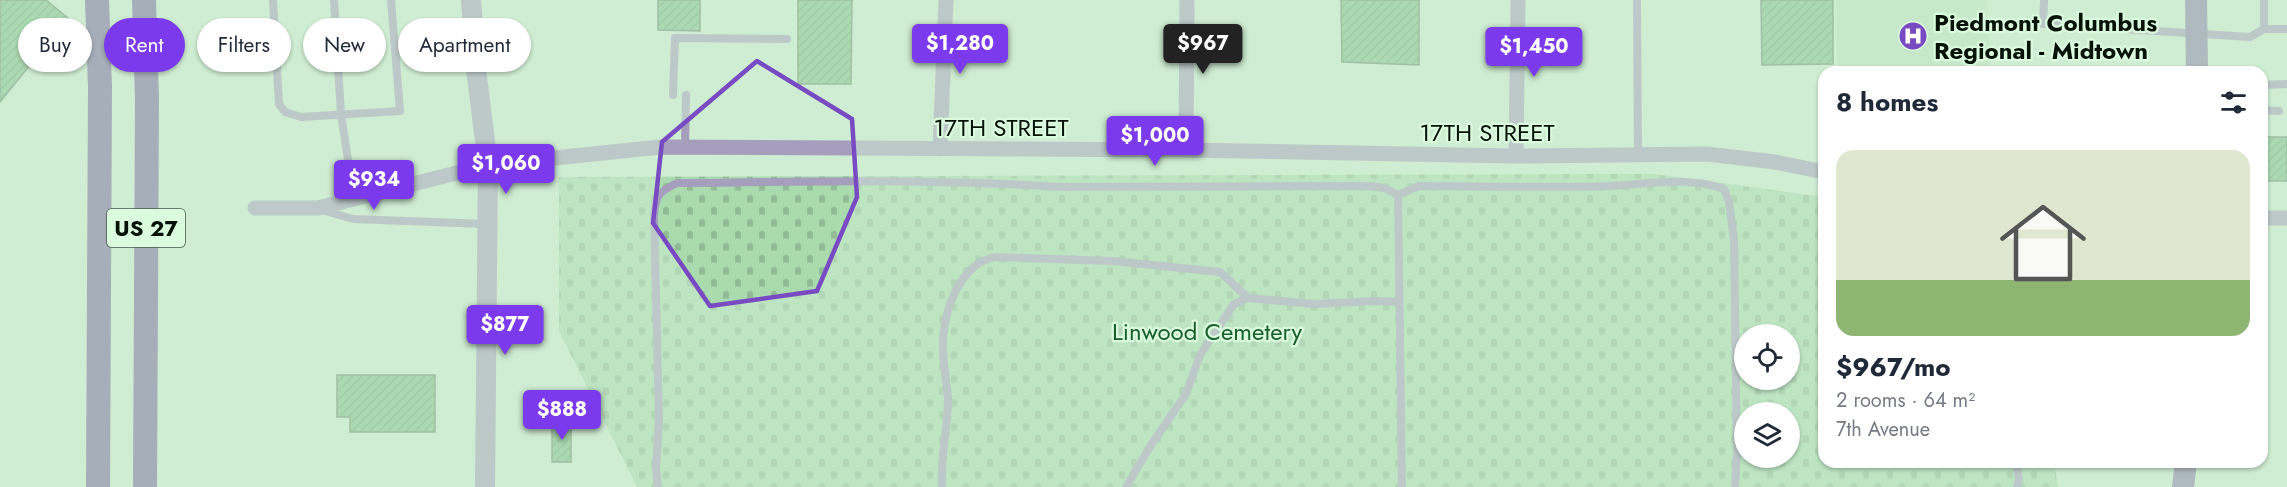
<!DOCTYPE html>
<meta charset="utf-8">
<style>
:root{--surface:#fff;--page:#f6f6f7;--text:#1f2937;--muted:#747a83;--accent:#7c3aed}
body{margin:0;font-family:Jost,sans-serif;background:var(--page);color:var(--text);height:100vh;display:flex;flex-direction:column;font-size:22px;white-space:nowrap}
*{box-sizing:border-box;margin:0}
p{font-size:20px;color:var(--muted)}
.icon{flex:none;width:33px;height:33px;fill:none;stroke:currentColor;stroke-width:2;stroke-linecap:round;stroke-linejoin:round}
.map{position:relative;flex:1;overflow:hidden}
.panel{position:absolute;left:1818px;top:66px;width:450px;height:402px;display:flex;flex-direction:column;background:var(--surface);border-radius:18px;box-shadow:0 2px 4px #0004}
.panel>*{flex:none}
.top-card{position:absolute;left:18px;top:18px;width:570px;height:54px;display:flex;gap:12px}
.fabs{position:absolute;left:1734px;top:324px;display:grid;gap:12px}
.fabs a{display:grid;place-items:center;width:66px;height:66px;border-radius:50%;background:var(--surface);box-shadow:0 2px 4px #0004;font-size:30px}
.price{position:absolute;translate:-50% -51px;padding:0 14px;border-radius:6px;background:var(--accent);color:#fff;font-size:20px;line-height:39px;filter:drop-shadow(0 2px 3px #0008)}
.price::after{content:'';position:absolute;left:50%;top:36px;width:18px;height:14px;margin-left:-9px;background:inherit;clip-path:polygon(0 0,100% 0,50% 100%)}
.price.active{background:#222;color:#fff}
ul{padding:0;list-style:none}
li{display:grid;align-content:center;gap:12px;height:318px;padding:0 18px}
li span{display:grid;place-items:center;height:186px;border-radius:18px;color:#555}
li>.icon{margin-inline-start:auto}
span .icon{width:108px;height:108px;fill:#fffc;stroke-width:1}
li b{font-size:26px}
h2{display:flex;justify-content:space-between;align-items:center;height:72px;padding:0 18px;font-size:26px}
.chip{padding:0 21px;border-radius:27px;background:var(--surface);box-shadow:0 2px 4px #0004;font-size:21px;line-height:54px}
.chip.active{background:var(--accent);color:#fff}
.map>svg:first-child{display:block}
.built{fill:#bee3c2}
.cemetery{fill:url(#cemetery-stones);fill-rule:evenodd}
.building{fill:url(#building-hatch);stroke:#6b886f;stroke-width:1.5}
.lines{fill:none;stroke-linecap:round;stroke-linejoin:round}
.service{stroke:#a69ebd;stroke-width:8}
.minor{stroke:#a69ebd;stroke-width:15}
.tertiary{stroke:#a69ebd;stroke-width:20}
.secondary{stroke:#897baa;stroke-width:22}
.primary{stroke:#74629b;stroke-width:24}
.marked{fill:none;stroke:#794bc3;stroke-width:4.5;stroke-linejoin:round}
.labels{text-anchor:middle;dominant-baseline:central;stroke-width:4.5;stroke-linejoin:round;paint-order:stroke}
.shield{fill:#dbfbdf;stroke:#465748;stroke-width:1.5}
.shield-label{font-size:22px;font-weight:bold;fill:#061108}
.poi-label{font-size:24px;font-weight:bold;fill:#061108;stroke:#dbfbdf;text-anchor:start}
.street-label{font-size:24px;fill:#061108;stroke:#dbfbdf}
.park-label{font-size:24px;fill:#185e2a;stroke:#dbfbdf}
</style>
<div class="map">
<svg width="2287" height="487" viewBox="0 0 2287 487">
<defs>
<pattern id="cemetery-stones" width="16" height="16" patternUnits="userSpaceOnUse" patternTransform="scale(1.5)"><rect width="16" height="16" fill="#a9dbaf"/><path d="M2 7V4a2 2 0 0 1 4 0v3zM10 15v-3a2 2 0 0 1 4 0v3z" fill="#90bb95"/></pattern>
<pattern id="building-hatch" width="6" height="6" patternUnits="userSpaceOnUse" patternTransform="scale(1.5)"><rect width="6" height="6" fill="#80c28a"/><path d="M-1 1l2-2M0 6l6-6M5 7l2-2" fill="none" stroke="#6da676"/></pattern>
</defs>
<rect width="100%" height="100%" fill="#ceedd2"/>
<path class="built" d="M1836 0H1986L1991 72H1838Z"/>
<path class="cemetery" d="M1654 174 1824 197V462H2054L2058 487H637L559 331V177ZM1744 334H1790V380H1744ZM1744 412H1790V458H1744Z"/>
<path class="building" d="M0 0H46L68 18 0 102Z
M658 0H700V31L658 30Z
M798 0H852L851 84H798Z
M1341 0H1419V65L1342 62Z
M1761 0H1833V64L1762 65Z
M2262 137H2287V181H2262Z
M337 375H435V432H350V417H337Z
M552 420H571V462H552Z"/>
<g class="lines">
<path class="service" d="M273 0 279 104 285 112 301 117 400 111 391 0
M334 0 341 114 354 199
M1637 0 1638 154
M2044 0 2043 24 2250 37 2264 29H2287
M2264 0V29
M2262 85 2287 84
M673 95 675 38 787 39
M2262 110 2279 111
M685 148 686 95
M1398 195 1419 186C1482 186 1547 188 1611 186 1648 184 1688 176 1724 189L1729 202 1734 240 1737 453 1735 487
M1398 195 1402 487
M322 210 353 219 486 224
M2016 462 2019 480 2017 487
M658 487 656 470 659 418 654 214C656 194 659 192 677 183 804 182 932 178 1059 187L1370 186 1384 188 1398 195
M942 487C940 458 948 429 948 399 947 382 943 366 943 349 942 320 953 283 976 265 980 261 987 260 993 257L1113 261 1220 272 1248 298
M1126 487 1151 445 1186 394 1200 355 1234 304 1248 298 1314 304 1376 301 1399 302"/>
<path class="minor" d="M940 149 946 0
M1186 150 1187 0
M1516 156 1518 0
M255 208H318L488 165 660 147 1186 150 1516 156 1707 154 1775 162 1824 172
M2262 218H2287"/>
<path class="tertiary" d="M471 0 476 69 488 165 485 487"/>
<path class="secondary" d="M2196 0 2197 72
M2183 487 2186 462"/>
<path class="primary" d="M97 0 100 88 98 487
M144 0 147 99 145 487"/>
</g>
<path d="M0 0H2287V487H0ZM757 61 852 119 857 197 817 291 710 306 653 223 662 142Z" fill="#ceedd2" fill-opacity=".55" fill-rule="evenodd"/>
<path class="marked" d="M757 61 852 119 857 197 817 291 710 306 653 223 662 142Z"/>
<defs>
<g id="hospital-disc" transform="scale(1.5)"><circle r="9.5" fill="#794bc3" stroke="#dbfbdf"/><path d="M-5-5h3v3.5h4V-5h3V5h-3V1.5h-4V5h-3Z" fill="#fff"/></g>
</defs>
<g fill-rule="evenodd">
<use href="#hospital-disc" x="1913" y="36"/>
</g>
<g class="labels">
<rect class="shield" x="107" y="209" width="78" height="38" rx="4.5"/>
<g class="shield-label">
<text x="146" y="228">US 27</text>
</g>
<g class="poi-label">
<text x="1934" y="22">Piedmont Columbus<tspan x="1934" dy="28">Regional - Midtown</tspan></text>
</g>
<g class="street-label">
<text x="1001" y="127">17TH STREET</text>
<text x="1487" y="132">17TH STREET</text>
</g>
<g class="park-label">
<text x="1207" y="331">Linwood Cemetery</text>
</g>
</g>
</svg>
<div class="fabs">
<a><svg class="icon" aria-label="locate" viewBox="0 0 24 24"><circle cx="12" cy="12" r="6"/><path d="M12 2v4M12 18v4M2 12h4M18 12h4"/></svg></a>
<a><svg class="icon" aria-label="layers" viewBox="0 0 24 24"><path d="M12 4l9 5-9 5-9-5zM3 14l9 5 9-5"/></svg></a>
</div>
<b class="price" style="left:960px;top:75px">$1,280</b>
<b class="price active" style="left:1203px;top:75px">$967</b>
<b class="price" style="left:1534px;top:78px">$1,450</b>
<b class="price" style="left:1155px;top:167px">$1,000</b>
<b class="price" style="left:506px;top:195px">$1,060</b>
<b class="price" style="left:374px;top:211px">$934</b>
<b class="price" style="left:505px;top:356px">$877</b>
<b class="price" style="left:562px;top:441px">$888</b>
<div class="top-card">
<a class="chip">Buy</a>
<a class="chip active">Rent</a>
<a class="chip">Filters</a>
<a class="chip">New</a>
<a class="chip">Apartment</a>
</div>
<section class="panel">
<h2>8 homes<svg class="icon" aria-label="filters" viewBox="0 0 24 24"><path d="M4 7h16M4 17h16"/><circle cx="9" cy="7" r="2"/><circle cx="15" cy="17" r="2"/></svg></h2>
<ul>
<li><span style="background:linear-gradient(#dfe7d0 70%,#8fb573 0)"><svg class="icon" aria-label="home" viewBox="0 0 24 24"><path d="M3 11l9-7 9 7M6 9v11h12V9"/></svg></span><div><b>$967/mo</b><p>2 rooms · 64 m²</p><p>7th Avenue</p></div></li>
</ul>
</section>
</div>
